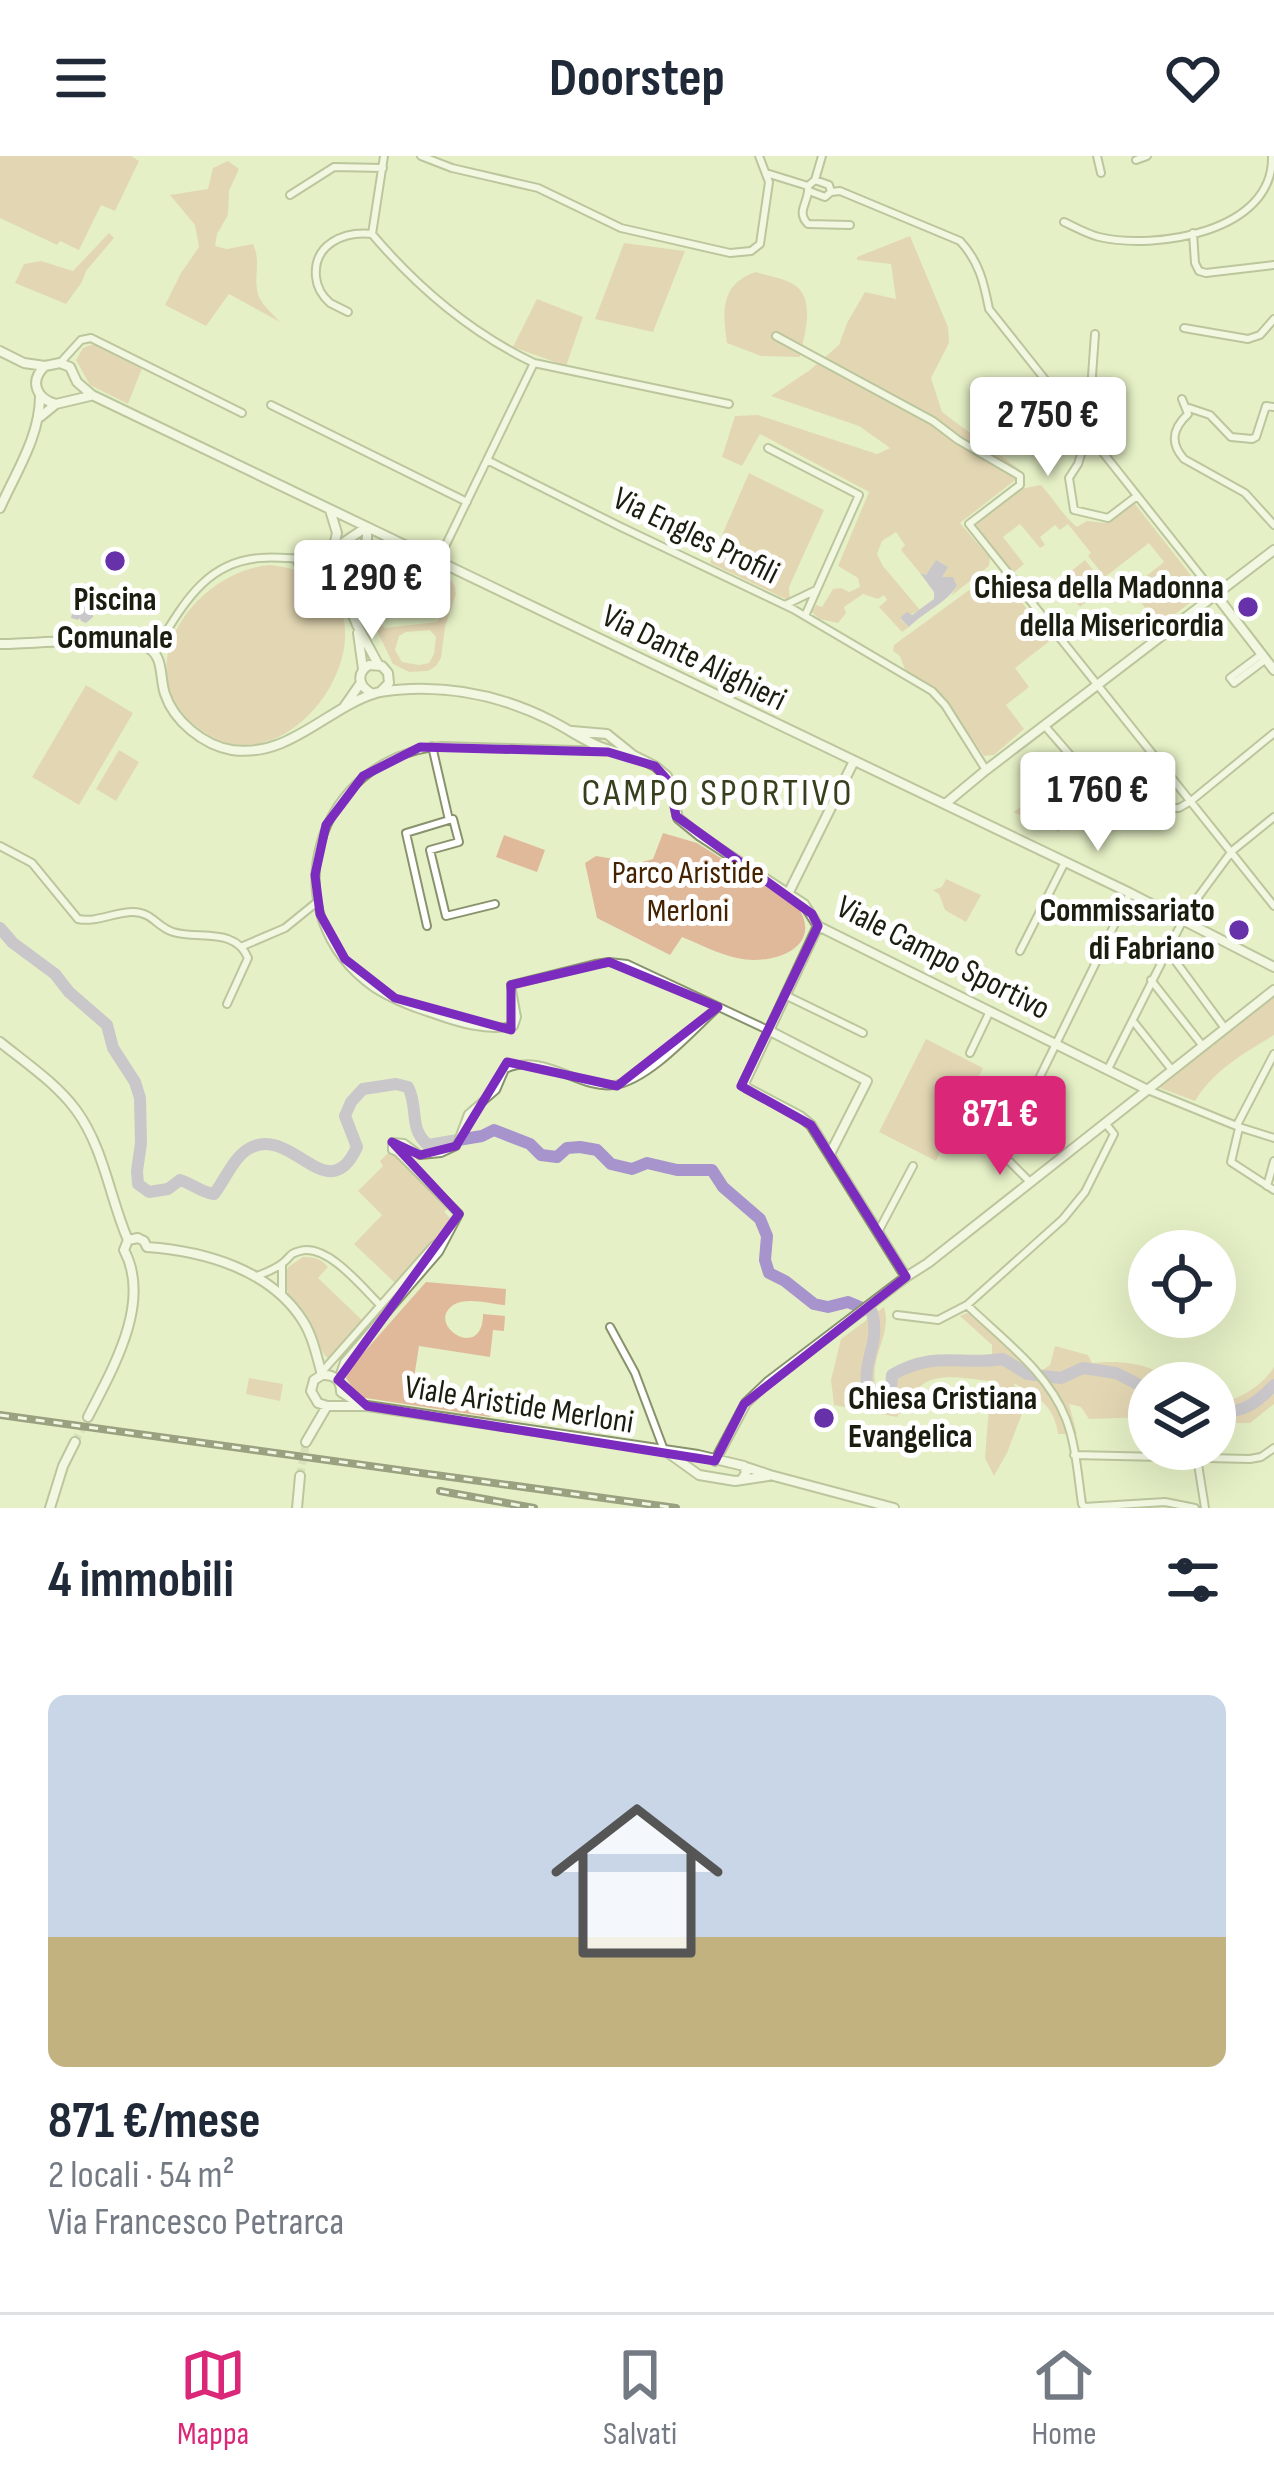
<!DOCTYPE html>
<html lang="it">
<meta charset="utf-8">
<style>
:root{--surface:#fff;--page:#f2f2f3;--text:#1f2937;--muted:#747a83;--line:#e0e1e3;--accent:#db2777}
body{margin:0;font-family:"Sofia Sans Condensed",sans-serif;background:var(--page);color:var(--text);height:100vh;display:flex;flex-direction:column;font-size:45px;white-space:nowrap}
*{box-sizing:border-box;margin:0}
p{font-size:39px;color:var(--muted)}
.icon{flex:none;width:66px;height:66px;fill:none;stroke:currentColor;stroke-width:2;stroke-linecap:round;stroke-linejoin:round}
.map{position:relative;height:1352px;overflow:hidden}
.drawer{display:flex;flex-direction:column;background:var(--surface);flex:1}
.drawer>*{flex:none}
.buttons{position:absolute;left:1128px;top:1074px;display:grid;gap:24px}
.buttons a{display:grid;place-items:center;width:108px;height:108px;border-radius:50%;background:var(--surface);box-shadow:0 12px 48px #0002;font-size:60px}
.price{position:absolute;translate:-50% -102px;padding:0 27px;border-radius:12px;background:#fff;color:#222;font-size:39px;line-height:78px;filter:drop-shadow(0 3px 6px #0008)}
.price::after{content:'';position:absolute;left:50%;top:72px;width:36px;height:27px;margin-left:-18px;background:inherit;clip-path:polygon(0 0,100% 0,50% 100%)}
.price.on{background:var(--accent);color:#fff}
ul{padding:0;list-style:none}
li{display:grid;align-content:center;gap:24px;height:636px;padding:0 48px}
li span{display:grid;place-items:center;height:372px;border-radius:18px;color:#555}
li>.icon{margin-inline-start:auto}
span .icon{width:216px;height:216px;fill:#fffc;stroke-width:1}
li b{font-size:51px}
h2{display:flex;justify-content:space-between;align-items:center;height:144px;padding:0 48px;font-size:51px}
header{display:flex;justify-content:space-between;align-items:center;height:156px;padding:0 48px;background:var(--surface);font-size:54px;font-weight:700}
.tab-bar{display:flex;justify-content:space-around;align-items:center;height:168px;border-top:3px solid var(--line);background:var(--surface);font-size:33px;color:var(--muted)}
.tab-bar a{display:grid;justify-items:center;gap:6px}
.tab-bar .on{color:var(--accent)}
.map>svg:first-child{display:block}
.green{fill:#e0b99b;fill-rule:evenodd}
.water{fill:#a794cd}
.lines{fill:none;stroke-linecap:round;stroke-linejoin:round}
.river{stroke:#a794cd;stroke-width:12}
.secondary-tunnel{stroke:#c7d0ab;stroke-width:8;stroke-dasharray:8 4;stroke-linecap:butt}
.street-casing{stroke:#88926c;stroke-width:10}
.secondary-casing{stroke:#88926c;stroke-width:12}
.street{stroke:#fff;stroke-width:6}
.secondary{stroke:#fff;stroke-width:8}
.rail-casing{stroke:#3c402d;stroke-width:8}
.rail{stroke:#fff;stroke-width:3;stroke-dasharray:9;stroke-linecap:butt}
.marked{fill:none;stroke:#7b2cbf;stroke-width:9;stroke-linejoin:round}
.poi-dot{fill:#6732a9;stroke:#fff;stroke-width:4.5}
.labels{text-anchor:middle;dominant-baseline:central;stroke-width:10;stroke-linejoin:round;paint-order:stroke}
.street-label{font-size:33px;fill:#1b1e0f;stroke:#fff}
.poi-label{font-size:33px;font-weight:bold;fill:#1b1e0f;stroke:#fff;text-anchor:end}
.park-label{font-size:33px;fill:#452301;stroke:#fff}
.quarter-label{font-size:39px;letter-spacing:3px;fill:#373f1c;stroke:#fff}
</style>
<header><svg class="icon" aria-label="menu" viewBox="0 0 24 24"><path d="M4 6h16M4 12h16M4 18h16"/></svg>Doorstep<svg class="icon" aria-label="heart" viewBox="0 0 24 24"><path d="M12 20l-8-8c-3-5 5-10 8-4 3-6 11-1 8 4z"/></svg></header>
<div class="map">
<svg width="1274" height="1352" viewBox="0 0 1274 1352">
<rect width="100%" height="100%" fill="#e5f0c6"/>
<path class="green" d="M0 0H131L139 5 115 55 101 49 79 94 60 85 57 89 0 62Z
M228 5 239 13 229 35 228 59 217 78 215 90 227 93 253 88C262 107 252 122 259 141 263 150 274 159 280 166L229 138 206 170 165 149 181 117 199 91 195 69 170 39 208 33 213 12Z
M109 77 114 82 86 115 82 126 66 148 15 127 24 108 41 105 73 115Z
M910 80 948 171 949 187 931 222 942 256 1024 317 960 367 990 402 989 410 951 440 957 430 929 416 925 419 920 417 901 394 905 389 896 376 882 385 877 398 883 410 920 454 900 463 909 471 902 476 879 451 887 444 884 439 878 443 863 438 844 451 846 457 838 467 819 463 812 456 816 449 822 451 833 433 841 432 849 436 860 431 858 422 838 410 869 336 760 278 742 310 722 301 735 260 758 259 877 298 890 292 859 270 771 240 810 214 839 189 847 167 865 136 896 143 891 108 857 104V101Z
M624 87 685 95 653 176 595 163Z
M756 116C768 120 783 122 793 128 817 142 804 179 800 201L761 200 727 187C722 155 721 127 756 116Z
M537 143 583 161 566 210 513 191Z
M93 188 142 212 128 248 90 229 76 204 83 192Z
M749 317 824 354 789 431 790 445 710 407Z
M1041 329C1054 343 1062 359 1077 371L1087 365 1106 367 1130 348H1135L1204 436 1165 466 1157 467 1130 433 1164 406 1149 387 1105 421 1088 400 1091 397 1068 368 1060 374 1055 369 1040 381 1045 389 1040 392 1020 368 1003 381 1024 408 1013 417 976 369 1020 333Z
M1085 404 1106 430 1080 451 1059 425Z
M408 405 428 408 437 413 451 424 455 431 456 438 445 471 441 502 436 510 428 515 409 516 393 508 354 427C360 400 385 406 408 405ZM407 412C443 418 457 432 437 466L384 472 365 435 362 421 374 413ZM430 474 436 481 434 498 429 507 419 509 402 506 395 494 399 480 406 476Z
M269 409C429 424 303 648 201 574 123 519 191 417 269 409Z
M991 418H1000L1051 484 1015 512 1029 531 1006 549 1024 573 994 599 984 600 939 536 905 514 900 500 893 495 894 489Z
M86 529 133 557 79 649 32 621Z
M119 594 139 606 116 645 96 633Z
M1071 619 1082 626 1059 676 1013 656Z
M663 677 697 687 798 751C825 793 770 810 737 802 718 798 700 788 682 781L670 799 597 762 585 707 596 700 638 707 653 703Z
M504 679 545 694 537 716 496 701Z
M946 723 981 739 966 766 945 754 939 738 933 734 942 731Z
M1274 841V879C1243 898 1214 914 1195 945L1160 932 1166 923Z
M926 883 983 912 936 1005 879 976Z
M388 997 392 1000 395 997 450 1050 444 1056 453 1065 395 1127 354 1088 382 1059 358 1035 383 1010 380 1005Z
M303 1101C313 1101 321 1102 328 1111L318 1122 364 1166 330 1205 323 1197 306 1159 288 1138 284 1123 288 1111Z
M426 1126 506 1133 505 1149C492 1148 467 1141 455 1148 422 1167 483 1208 483 1158L505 1160 504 1175 493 1174 490 1201 419 1190 412 1235 492 1248 490 1261 359 1241 346 1222 350 1212Z
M884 1151C894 1181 862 1206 880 1243L892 1212 962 1206 992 1199V1189L960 1160 969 1156 1029 1214 1041 1215 1050 1209 1055 1190 1088 1199 1092 1207C1119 1204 1153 1206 1172 1227H1149V1261L1089 1263 1081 1251 1069 1248 1077 1278H1058C1055 1251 1037 1239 1013 1227L1026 1247 1007 1297 994 1320 985 1302 991 1225C941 1220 924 1212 897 1261L834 1249 831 1224 841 1183Z
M1274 1211V1248L1250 1267H1224L1215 1270V1246C1237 1247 1263 1229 1274 1211Z
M249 1222 283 1228 280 1245 246 1238Z"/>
<path class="water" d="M936 404 948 411 942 421H953L957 430C946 447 924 456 909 471L900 462 907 456 912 459 934 443V436L920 417 926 419Z
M89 434 99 439 92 448 93 461 86 467 81 465 80 462 78 464 71 462 77 438 84 440Z"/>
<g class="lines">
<path class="river" d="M0 772 13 787 55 818 69 836 107 869 113 892 135 926 140 942 141 987 137 1015 138 1028 149 1036 168 1033 180 1024C193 1028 200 1036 214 1038 225 1024 234 1000 250 992 292 969 328 1055 357 991L345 960 351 946 363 933 396 928 408 931C419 952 408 972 428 989L482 980 494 974 530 988 541 999 557 1001 567 992 580 991 597 994 611 1008 632 1013 647 1007 677 1014H712L723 1031 760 1063 767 1080 765 1104 769 1117 785 1125 814 1148 828 1151 848 1146 872 1156C881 1190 861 1203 868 1236L882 1239 891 1232 892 1219C935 1194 960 1210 1003 1203L1027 1218 1061 1222 1083 1212 1116 1217 1149 1234
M1215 1255C1241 1259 1257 1247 1274 1229"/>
<path class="secondary-tunnel" d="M75 1286 88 1261
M300 1320 306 1286"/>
<g class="street-casing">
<path id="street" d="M421 0 452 12 538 32 621 72 730 97 751 95 760 88 769 26 759 0
M822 0 815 24 808 30C810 46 795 55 808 68L850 69
M1097 0 1101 17
M1136 4 1147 0
M766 17 808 30
M815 24 829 29 831 36 840 35 960 85C979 105 984 127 989 153L1216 439
M809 35 825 41 831 36
M290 39 334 11 383 12
M1064 66C1075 71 1087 78 1099 81 1154 94 1274 77 1272 0
M1193 77 1195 107 1199 115 1206 117 1274 109
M372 78 384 0
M348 156C346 155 332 148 330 147 322 140 317 131 316 121 313 88 344 75 372 78 417 131 471 177 534 207L729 248
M1184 172 1248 183 1260 179 1274 163
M1095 178 1088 276 1078 308 1069 322 1074 354 1108 362 1137 340
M776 180 933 265 958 284 1020 320V329L969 368 1274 750
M60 207 81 184 91 182 242 257
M1182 243 1188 258C1173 272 1169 286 1184 303L1245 337 1274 369
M271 249 467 346
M1189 252 1210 259 1231 281 1252 283 1256 281 1266 250 1274 251
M768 292 859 339 805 460
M487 304 621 371 793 453 932 535 945 549 986 614
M438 405 534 207
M297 406 317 416
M785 449 814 435
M161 484C186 444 208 406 260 402 279 400 299 404 318 403
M1262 498 1230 522 1234 527 1266 503
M1044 569 1077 607 1172 652H1179L1191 645 1274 577
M432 590 449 664 453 663 459 686 430 694 446 760 495 748
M610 595 442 590C315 601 268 757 374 832 391 843 414 852 433 858 458 867 487 876 514 870L517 861 511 829 595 808 609 806 627 808 768 874
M0 690 32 707 78 763C96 767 114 756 133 756 152 756 157 771 173 776 199 784 235 771 248 802L227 848
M427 770 406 677 449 664
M243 790 285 772 317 746
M1020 795 1065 706
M1168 795 1224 871
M1151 824 1202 889
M785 839 863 877
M1133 865 1172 914
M970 897 990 855
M1108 913 1187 756 1232 695 1274 661
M1148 934 1239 971 1274 982
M1237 969 1274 898
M1239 972 1231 1006 1274 1034
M965 979 1002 998 1029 1025
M1002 998 1130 737
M1267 1030 1274 1005
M878 1076 913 1010
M257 1120C267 1116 276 1113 284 1106 292 1099 289 1098 300 1095 327 1087 362 1131 380 1149
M282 1138V1109
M967 1149C1002 1183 1048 1216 1066 1263 1076 1289 1078 1321 1082 1348L1084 1351 1165 1346 1195 1352
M897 1159 938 1164 967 1149 1063 1063 1085 1036 1114 978 1106 968
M610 1171 635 1217 664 1294
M321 1217 433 1090 444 1083
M338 1224 344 1206 439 1096 459 1058 397 996 392 994V986L404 987 420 999 441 997 456 990 468 958 496 934 505 913C544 895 579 934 614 929 648 925 693 874 718 851
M1074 1299 1250 1303 1261 1301 1274 1292
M1197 1302 1205 1352"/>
</g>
<g class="secondary-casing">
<path id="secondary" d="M0 195 24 207 45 210 60 207 70 211 77 226 92 239 1130 737 1274 811
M44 211C29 226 37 243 56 248
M40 261 56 248 90 240
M0 352C16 316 40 280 40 240
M330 354 337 377 334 390
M316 411a12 12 0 1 1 24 0a12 12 0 1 1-24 0Z
M325 399 365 372
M359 401 367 383V371
M340 408 359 401 421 400
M337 419 357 469 378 508
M1216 439 1274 514
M358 477 363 513
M0 488C31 488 122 479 145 490 165 499 159 521 165 538 174 565 203 589 232 594 288 602 325 554 373 538 384 534 399 534 410 533 460 531 506 542 550 564 583 581 595 594 633 599
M373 538C359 531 355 518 369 509L382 510 388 517 389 527 380 536
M344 551 360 528
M572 575 607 578 633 599 655 610 667 620 670 627 678 662 700 680 804 748 818 770 1148 934
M945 648 986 614 1274 394
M788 738 854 605
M818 770 744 928 747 932 800 960 811 969 906 1121
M768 874 867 925 831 996
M0 886C26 907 56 927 76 954 104 992 110 1043 128 1084L124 1094C152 1146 113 1212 88 1261
M128 1084 138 1082 144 1085 147 1091C205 1095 271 1114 303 1165 313 1181 317 1201 322 1219
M322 1219C334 1218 341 1224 341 1236L355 1245
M322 1219 314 1224 311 1235 318 1247 327 1250
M306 1286 327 1250H367L698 1299 744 1310 746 1317 742 1323
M667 1296 699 1319 735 1325 768 1320
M715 1305 746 1247 768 1226 906 1121 928 1107 1274 834
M746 1311 770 1319 894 1352
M50 1352 63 1310 75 1286
M297 1352 300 1320"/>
</g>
<use href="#street" class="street"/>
<use href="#secondary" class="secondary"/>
<g class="rail-casing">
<path id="rail" d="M0 1259 676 1352
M440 1335 534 1352"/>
</g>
<use href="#rail" class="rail"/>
</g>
<path d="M0 0H1274V1352H0ZM420 591 608 596 655 610 670 627 676 660 812 758 818 770 741 930 811 969 906 1121 744 1248 715 1305 367 1250 338 1224 459 1058 392 986 420 999 456 990 507 906 617 930 718 851 609 806 511 829V874L395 842 345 803 320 758 315 719 326 669 363 620Z" fill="#e5f0c6" fill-opacity=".55" fill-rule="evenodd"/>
<path class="marked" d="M420 591 608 596 655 610 670 627 676 660 812 758 818 770 741 930 811 969 906 1121 744 1248 715 1305 367 1250 338 1224 459 1058 392 986 420 999 456 990 507 906 617 930 718 851 609 806 511 829V874L395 842 345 803 320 758 315 719 326 669 363 620Z"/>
<g class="poi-dot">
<circle cx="115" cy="405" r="12"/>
<circle cx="1248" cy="451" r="12"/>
<circle cx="1239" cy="774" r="12"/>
<circle cx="824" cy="1262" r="12"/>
</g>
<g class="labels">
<g class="street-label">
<text transform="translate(696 380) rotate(26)">Via Engles Profili</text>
<text transform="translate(694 502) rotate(26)">Via Dante Alighieri</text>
<text transform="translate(943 802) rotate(27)">Viale Campo Sportivo</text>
<text transform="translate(519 1249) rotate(9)">Viale Aristide Merloni</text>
</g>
<g class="poi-label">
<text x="1224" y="432">Chiesa della Madonna<tspan x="1224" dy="38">della Misericordia</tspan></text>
<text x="115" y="444" text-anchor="middle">Piscina<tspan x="115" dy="38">Comunale</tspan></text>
<text x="1215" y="755">Commissariato<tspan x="1215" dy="38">di Fabriano</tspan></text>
<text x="848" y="1243" text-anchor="start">Chiesa Cristiana<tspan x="848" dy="38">Evangelica</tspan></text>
</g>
<g class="park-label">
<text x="688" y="717">Parco Aristide<tspan x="688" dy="38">Merloni</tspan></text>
</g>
<g class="quarter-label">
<text x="718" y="637">CAMPO SPORTIVO</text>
</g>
</g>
</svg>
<div class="buttons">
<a><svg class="icon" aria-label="locate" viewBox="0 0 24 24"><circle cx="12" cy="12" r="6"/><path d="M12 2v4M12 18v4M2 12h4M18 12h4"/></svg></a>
<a><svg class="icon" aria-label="layers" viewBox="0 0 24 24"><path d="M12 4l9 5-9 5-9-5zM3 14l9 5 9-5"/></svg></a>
</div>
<b class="price" style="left:1048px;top:323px">2 750 €</b>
<b class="price" style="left:372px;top:486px">1 290 €</b>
<b class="price" style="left:1098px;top:698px">1 760 €</b>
<b class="price on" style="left:1000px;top:1022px">871 €</b>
</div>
<section class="drawer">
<h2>4 immobili<svg class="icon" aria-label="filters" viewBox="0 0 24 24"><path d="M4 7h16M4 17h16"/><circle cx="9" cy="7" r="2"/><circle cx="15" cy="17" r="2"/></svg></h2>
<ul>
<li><span style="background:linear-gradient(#c9d6e8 65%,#c2b280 0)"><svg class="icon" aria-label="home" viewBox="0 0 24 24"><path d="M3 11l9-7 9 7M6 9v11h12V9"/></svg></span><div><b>871 €/mese</b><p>2 locali · 54 m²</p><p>Via Francesco Petrarca</p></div></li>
</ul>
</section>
<nav class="tab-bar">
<a class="on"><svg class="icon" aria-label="map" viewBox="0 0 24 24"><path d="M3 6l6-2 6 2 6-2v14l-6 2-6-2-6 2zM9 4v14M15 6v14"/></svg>Mappa</a>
<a><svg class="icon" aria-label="saved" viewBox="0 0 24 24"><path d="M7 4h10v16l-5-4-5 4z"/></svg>Salvati</a>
<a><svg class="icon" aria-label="home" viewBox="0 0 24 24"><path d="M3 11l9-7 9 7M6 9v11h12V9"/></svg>Home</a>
</nav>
